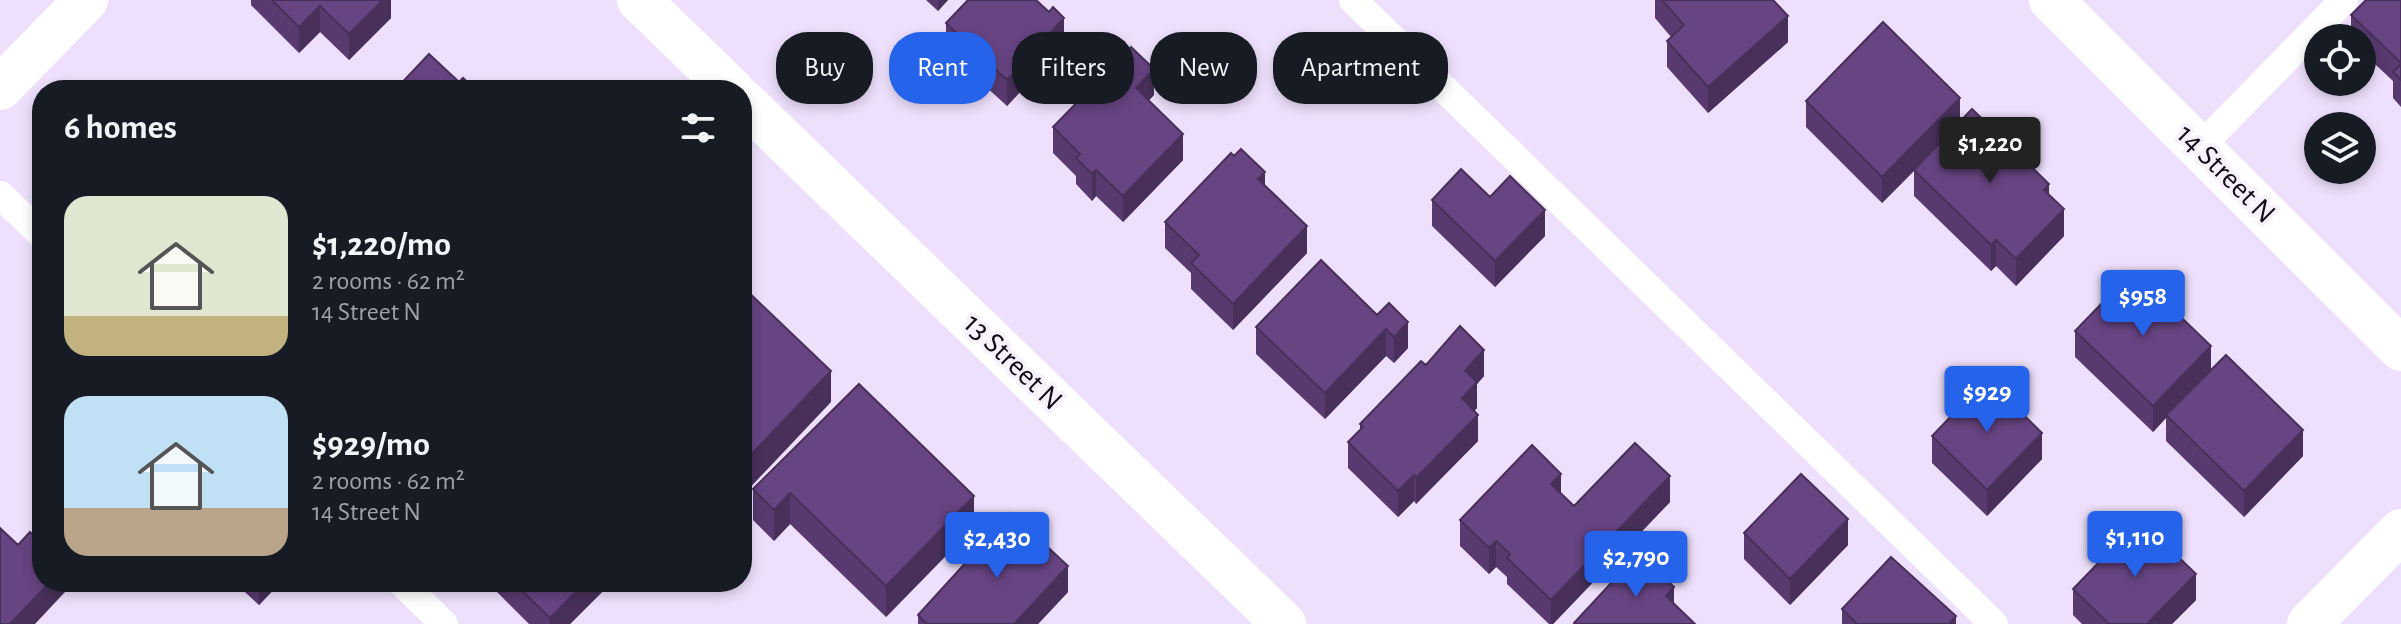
<!DOCTYPE html>
<meta charset="utf-8">
<style>
:root{--surface:#171b24;--page:#242831;--text:#f1f3f6;--muted:#9ea1a6;--accent:#2563eb}
body{margin:0;font-family:"Alegreya Sans",sans-serif;background:var(--page);color:var(--text);height:100vh;display:flex;flex-direction:column;font-size:30px;white-space:nowrap}
*{box-sizing:border-box;margin:0}
p{font-size:26px;color:var(--muted)}
.icon{flex:none;width:44px;height:44px;fill:none;stroke:currentColor;stroke-width:2;stroke-linecap:round;stroke-linejoin:round}
.map{position:relative;flex:1;overflow:hidden}
.drawer{position:absolute;left:32px;top:80px;width:720px;height:512px;display:flex;flex-direction:column;background:var(--surface);border-radius:32px;box-shadow:0 4px 12px #0003}
.drawer>*{flex:none}
.banner{position:absolute;left:776px;top:32px;width:760px;height:72px;display:flex;gap:16px}
.controls{position:absolute;left:2304px;top:24px;display:grid;gap:16px}
.controls a{display:grid;place-items:center;width:72px;height:72px;border-radius:50%;background:var(--surface);box-shadow:0 4px 12px #0003;font-size:40px}
.price{position:absolute;translate:-50% -68px;padding:0 18px;border-radius:8px;background:var(--accent);color:#fff;font-size:26px;line-height:52px;filter:drop-shadow(0 2px 4px #0008)}
.price::after{content:'';position:absolute;left:50%;top:48px;width:24px;height:18px;margin-left:-12px;background:inherit;clip-path:polygon(0 0,100% 0,50% 100%)}
.price.on{background:#222;color:#fff}
ul{padding:0;list-style:none}
li{display:flex;align-items:center;gap:24px;height:200px;padding:0 32px}
li span{display:grid;place-items:center;flex:none;width:224px;height:160px;border-radius:24px;color:#555}
li>.icon{margin-inline-start:auto}
span .icon{width:96px;height:96px;fill:#fffc;stroke-width:1}
li b{font-size:34px}
h2{display:flex;justify-content:space-between;align-items:center;height:96px;padding:0 32px;font-size:34px}
.pill{padding:0 28px;border-radius:32px;background:var(--surface);box-shadow:0 4px 12px #0003;font-size:28px;line-height:72px}
.pill.on{background:var(--accent);color:#fff}
.map>svg:first-child{display:block}
.lines{fill:none;stroke-linecap:round;stroke-linejoin:round}
.lane{stroke:#fff;stroke-width:28}
.street{stroke:#fff;stroke-width:44}
.secondary{stroke:#fff;stroke-width:44}
.wall{fill:#593a70}
.shaded-wall{fill:#48305b}
.building{fill:#674482;stroke:#48305b;stroke-width:2}
.labels{text-anchor:middle;dominant-baseline:central;stroke-width:8;stroke-linejoin:round;paint-order:stroke}
.street-label{font-size:30px;fill:#120d16;stroke:#f7f1fc}
</style>
<div class="map">
<svg width="2401" height="624" viewBox="0 0 2401 624">
<rect width="100%" height="100%" fill="#eee0fc"/>
<g class="lines">
<path class="lane" d="M1353 0 1994 624
M2199 148 2344 0
M0 195 42 235
M401 582 444 624"/>
<path class="street" d="M2051 0 2401 349
M0 88 86 0
M2309 624 2401 531"/>
<path class="secondary" d="M639 0 732 90
M742 100 1284 624"/>
</g>
<path class="wall" d="M251 0H391V18L349 60 320 32 299 53 251 5Z
M926 0H948L938 11Z
M1655 0H1773L1788 42 1708 113 1667 67V41L1671 37 1655 18Z
M2401 0V107L2393 98V81L2362 52V38H2351V15Z
M946 23 1064 45 1007 106 984 85 978 92 963 78V65L946 49Z
M1154 95 1149 100 1183 160 1123 222 1096 196 1092 201 1076 184V176L1053 153V127Z
M1806 101 1960 122 2049 195 2064 236 2016 286 1996 266 1991 271 1914 196V171L1882 203 1806 127Z
M1265 185 1307 253 1233 330 1191 289V273L1165 248V222Z
M1490 197 1545 236 1495 287 1432 226V200Z
M1377 315 1408 348 1394 363 1386 356 1325 419 1256 354V327Z
M2075 331 2211 370 2303 456 2244 517 2166 441V418L2153 432 2075 357Z
M1426 365 1484 376 1477 384V408L1474 411 1478 441 1416 504 1414 501 1398 517 1348 468V442L1360 430V424Z
M859 384 974 527 886 617 790 524 774 541 753 520V489Z
M1932 436 2042 459 1987 516 1932 463Z
M1561 494 1574 506 1670 502 1553 624H1549L1507 584V577L1496 567 1489 574 1460 546V520Z
M1744 533 1848 545 1790 605 1744 559Z
M234 582H281L259 605Z
M487 582H612L570 624H529Z
M2073 589 2196 600 2172 624H2082L2073 615Z
M1068 592 1038 624H918V615Z
M1842 609 1956 624H1842Z"/>
<path class="shaded-wall" d="M383 0H391V18L349 60V34Z
M938 0H948L938 11Z
M320 6V32L299 53V27Z
M1788 16V42L1708 113V87Z
M1064 18V45L1007 106V80Z
M984 59V85L978 92V66Z
M1154 69V95L1136 114V88Z
M1960 98V124L1882 203V177Z
M1183 134V160L1123 222V196Z
M1096 170V196L1092 201V174Z
M1265 172V198L1258 179Z
M2049 184V210L2044 190Z
M2064 209V236L2016 286V259Z
M1545 210V236L1495 287V261Z
M1307 226V253L1233 330V304Z
M1996 240V266L1991 271V245Z
M1408 322V348L1394 363V337Z
M1386 329V356L1325 419V393Z
M2211 346V372L2166 415V418L2153 432V406Z
M1484 350V376L1477 384V408L1462 424V398L1465 371Z
M831 371V402L742 496V464Z
M1478 415V441L1416 504V478Z
M2303 430V456L2244 517V491Z
M2042 433V459L1987 516V490Z
M1561 474V500L1551 484Z
M1414 475V501L1398 517V491Z
M1670 476V502L1553 624H1551V600Z
M790 493V524L774 541V510Z
M974 496V527L886 617V586Z
M1848 519V545L1790 605V579Z
M1496 541V567L1489 574V548Z
M1068 566V592L1038 624H1014Z
M2196 574V600L2172 624H2147Z
M50 582H65V592L35 624H10Z
M259 582H281L259 605Z
M586 582H612L570 624H550V618Z
M1674 587V613L1666 596Z
M1956 616V624H1949Z"/>
<path class="building" d="M272 0H383L349 34 320 6 299 27Z
M968 0H1036L1049 12 1053 7 1064 18 1007 80 984 59 978 66 963 52 969 45 946 23Z
M1662 0H1773L1788 16 1708 87 1667 41 1684 25Z
M2366 0H2401V63L2351 15Z
M1883 22 1960 98 1882 177 1806 101Z
M1131 47 1154 69 1136 88 1183 134 1123 196 1096 170 1092 174 1076 158 1080 154 1053 127Z
M429 54 459 82 463 78 476 90H395Z
M2401 64V80L2393 72Z
M1972 109 2049 184 2044 190 2064 209 2016 259 1996 240 1991 245 1914 170Z
M1241 149 1265 172 1258 179 1307 226 1233 304 1191 263 1199 255 1165 222 1231 153 1234 156Z
M1461 169 1490 197 1510 176 1545 210 1495 261 1432 200Z
M1321 260 1377 315 1389 303 1408 322 1394 337 1386 329 1325 393 1256 327Z
M2133 271 2211 346 2153 406 2075 331Z
M742 286 831 371 742 464Z
M1460 326 1484 350 1465 371 1477 382 1462 398 1478 415 1416 478 1414 475 1398 491 1348 442 1363 427 1360 424 1421 361 1426 365Z
M2226 355 2303 430 2244 491 2166 415Z
M1987 379 2042 433 1987 490 1932 436Z
M859 384 974 496 886 586 790 493 774 510 753 489Z
M1635 443 1670 476 1551 600 1507 558 1510 554 1496 541 1489 548 1460 520 1532 445 1561 474 1551 484 1574 506Z
M1801 474 1848 519 1790 579 1744 533Z
M1011 513 1068 566 1014 624H927L918 615Z
M2140 520 2196 574 2147 624H2109L2073 589Z
M0 528 18 545 30 532 42 544V582H50L10 624H0Z
M1639 553 1674 587 1666 596 1695 624H1575L1574 623Z
M1891 557 1956 616 1949 624H1857L1842 609Z
M513 582H586L550 618Z"/>
<g class="labels">
<g class="street-label">
<text transform="translate(2226 174) rotate(45)">14 Street N</text>
<text transform="translate(1013 362) rotate(44)">13 Street N</text>
</g>
</g>
</svg>
<div class="controls">
<a><svg class="icon" aria-label="locate" viewBox="0 0 24 24"><circle cx="12" cy="12" r="6"/><path d="M12 2v4M12 18v4M2 12h4M18 12h4"/></svg></a>
<a><svg class="icon" aria-label="layers" viewBox="0 0 24 24"><path d="M12 4l9 5-9 5-9-5zM3 14l9 5 9-5"/></svg></a>
</div>
<b class="price on" style="left:1990px;top:185px">$1,220</b>
<b class="price" style="left:2143px;top:338px">$958</b>
<b class="price" style="left:1987px;top:434px">$929</b>
<b class="price" style="left:2135px;top:579px">$1,110</b>
<b class="price" style="left:997px;top:580px">$2,430</b>
<b class="price" style="left:1636px;top:599px">$2,790</b>
<div class="banner">
<a class="pill">Buy</a>
<a class="pill on">Rent</a>
<a class="pill">Filters</a>
<a class="pill">New</a>
<a class="pill">Apartment</a>
</div>
<section class="drawer">
<h2>6 homes<svg class="icon" aria-label="filters" viewBox="0 0 24 24"><path d="M4 7h16M4 17h16"/><circle cx="9" cy="7" r="2"/><circle cx="15" cy="17" r="2"/></svg></h2>
<ul>
<li><span style="background:linear-gradient(#dfe7d0 75%,#c2b280 0)"><svg class="icon" aria-label="home" viewBox="0 0 24 24"><path d="M3 11l9-7 9 7M6 9v11h12V9"/></svg></span><div><b>$1,220/mo</b><p>2 rooms · 62 m²</p><p>14 Street N</p></div></li>
<li><span style="background:linear-gradient(#bfe0f5 70%,#b9a48a 0)"><svg class="icon" aria-label="home" viewBox="0 0 24 24"><path d="M3 11l9-7 9 7M6 9v11h12V9"/></svg></span><div><b>$929/mo</b><p>2 rooms · 62 m²</p><p>14 Street N</p></div></li>
</ul>
</section>
</div>
